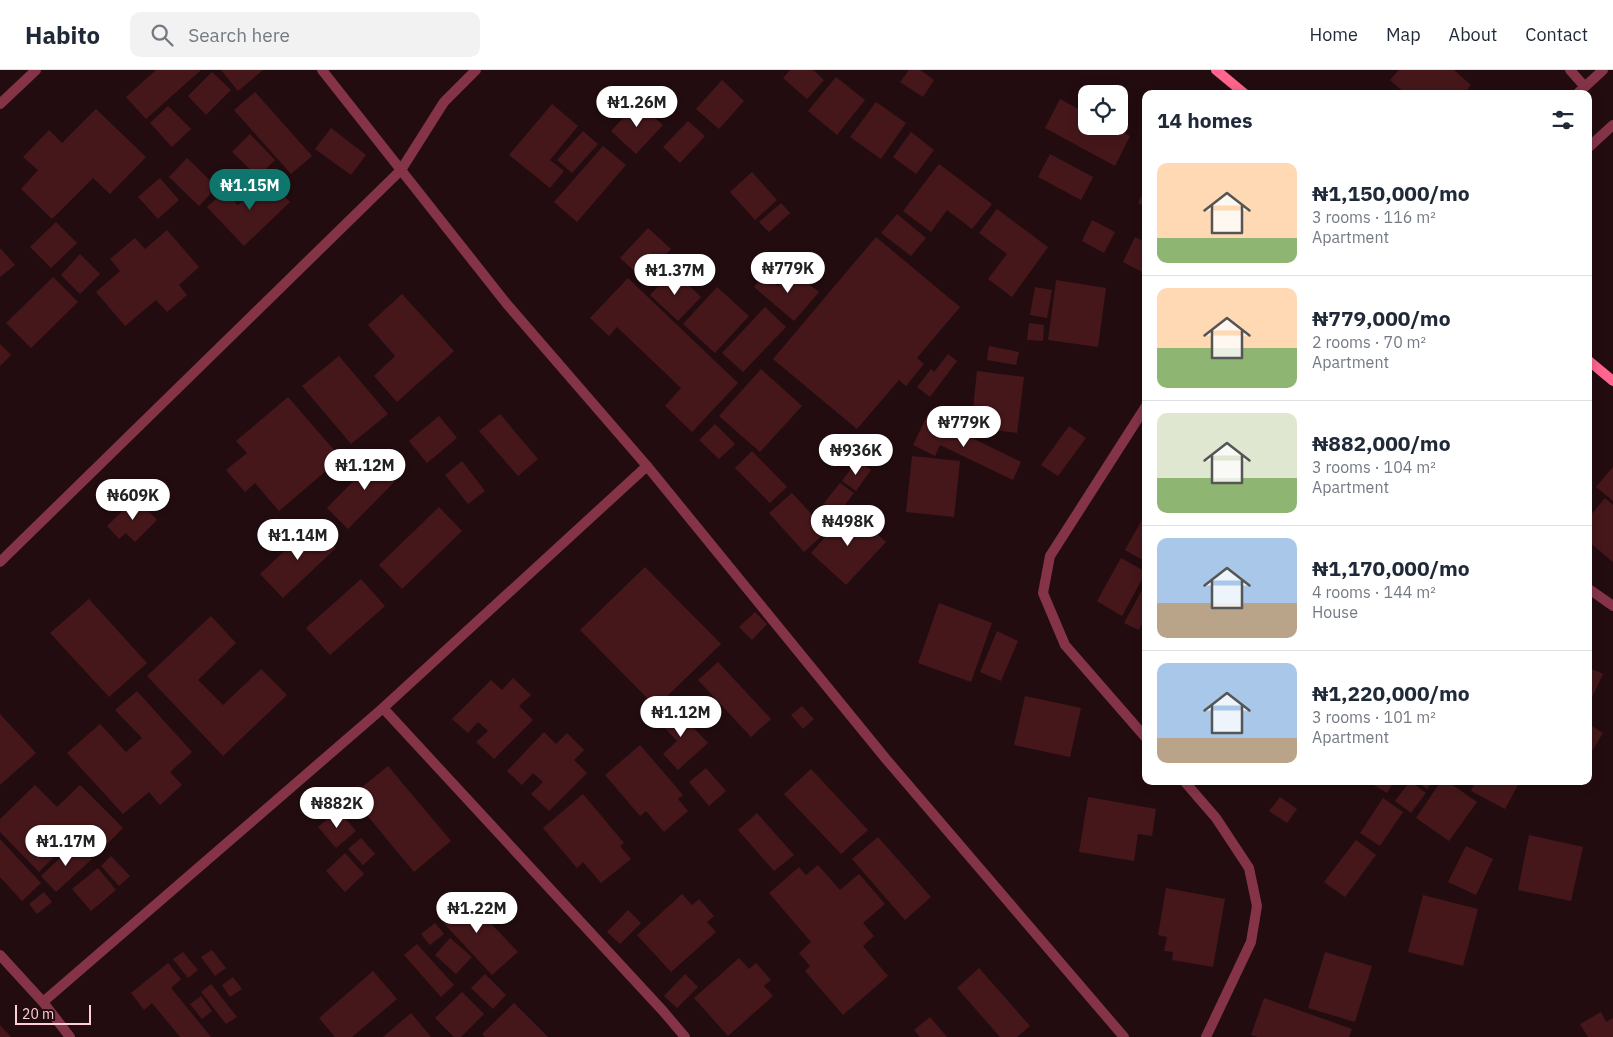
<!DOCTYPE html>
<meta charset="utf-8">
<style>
:root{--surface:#fff;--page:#f2f2f3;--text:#1f2937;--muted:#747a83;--line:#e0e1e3;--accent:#0f766e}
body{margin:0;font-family:"IBM Plex Sans",sans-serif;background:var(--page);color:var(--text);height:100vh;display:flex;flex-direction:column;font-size:19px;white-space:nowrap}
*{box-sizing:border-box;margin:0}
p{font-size:16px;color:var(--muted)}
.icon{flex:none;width:28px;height:28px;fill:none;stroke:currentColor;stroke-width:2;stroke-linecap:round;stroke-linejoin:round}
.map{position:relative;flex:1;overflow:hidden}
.details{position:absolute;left:1142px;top:20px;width:450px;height:695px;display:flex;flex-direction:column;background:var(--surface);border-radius:10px;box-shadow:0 2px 12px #0003}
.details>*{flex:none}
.tools{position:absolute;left:1078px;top:15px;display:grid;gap:10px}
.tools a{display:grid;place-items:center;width:50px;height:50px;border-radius:10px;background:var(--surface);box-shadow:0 2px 12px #0003;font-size:25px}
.scale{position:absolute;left:15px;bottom:12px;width:76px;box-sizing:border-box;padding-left:5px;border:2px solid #ffced6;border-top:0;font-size:14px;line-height:18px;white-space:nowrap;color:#ffced6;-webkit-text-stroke:4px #230c0f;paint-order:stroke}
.price{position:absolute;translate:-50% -42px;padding:0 11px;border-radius:18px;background:#fff;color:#222;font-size:16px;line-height:32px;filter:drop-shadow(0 1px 2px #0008)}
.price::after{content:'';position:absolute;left:50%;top:30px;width:15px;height:11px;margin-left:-8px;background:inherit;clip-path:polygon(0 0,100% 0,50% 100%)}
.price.selected{background:var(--accent);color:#fff}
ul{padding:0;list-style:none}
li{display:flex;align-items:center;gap:15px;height:125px;padding:0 15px}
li+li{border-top:1px solid var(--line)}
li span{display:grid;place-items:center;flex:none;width:140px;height:100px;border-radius:10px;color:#555}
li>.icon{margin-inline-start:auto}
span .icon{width:60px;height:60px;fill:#fffc;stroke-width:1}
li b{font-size:21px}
h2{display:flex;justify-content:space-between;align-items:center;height:60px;padding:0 15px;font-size:21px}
header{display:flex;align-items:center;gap:30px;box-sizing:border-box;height:70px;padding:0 25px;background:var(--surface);border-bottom:1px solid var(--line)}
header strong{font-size:24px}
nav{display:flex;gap:28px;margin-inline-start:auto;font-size:18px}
.search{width:350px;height:45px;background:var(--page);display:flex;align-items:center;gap:12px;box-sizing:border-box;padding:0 18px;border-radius:10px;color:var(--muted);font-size:19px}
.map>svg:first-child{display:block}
.building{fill:#45171b}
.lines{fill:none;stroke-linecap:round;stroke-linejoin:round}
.lane{stroke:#853448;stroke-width:10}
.street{stroke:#853448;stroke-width:10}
.secondary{stroke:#ff658e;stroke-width:10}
</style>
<header>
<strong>Habito</strong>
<div class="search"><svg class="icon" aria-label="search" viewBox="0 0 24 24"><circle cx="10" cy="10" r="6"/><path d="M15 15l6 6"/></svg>Search here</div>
<nav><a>Home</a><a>Map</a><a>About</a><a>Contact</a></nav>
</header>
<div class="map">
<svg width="1613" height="967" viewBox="0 0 1613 967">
<rect width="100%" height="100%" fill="#230c0f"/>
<path class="building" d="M156 0H201L146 49 126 27Z
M221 0H263L238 21Z
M790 0H813L824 10 807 29 783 8Z
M909 0H920L934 10 923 27 900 12Z
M1399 0H1454L1471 15 1464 24H1406L1390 10Z
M212 2 231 20 206 45 188 26Z
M836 7 865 30 837 65 808 41Z
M722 10 744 31 719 59 696 39Z
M255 22 312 86 291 104 234 40Z
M1060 29 1086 43V56H1112L1130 66 1115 96 1045 58Z
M876 32 906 53 881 89 850 67Z
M637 33 663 55 636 84 611 61Z
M552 34 578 56 550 90 564 101 550 118 509 85Z
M168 36 191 59 172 77 150 53Z
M96 39 146 87 110 124 93 108 52 149 21 119 38 100 23 87 49 60 62 73Z
M688 51 705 66 680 93 663 77Z
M331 58 366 85 351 105 315 79Z
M583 61 598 74 572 103 557 90Z
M911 62 934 80 916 104 893 87Z
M250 64 275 90 258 107 232 82Z
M603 76 626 95 577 152 554 132Z
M1050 84 1093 107 1081 130 1038 107Z
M187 88 217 117 199 136 169 107Z
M939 94 992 134 972 159 947 140 931 162 903 141Z
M752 102 777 130 755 150 730 122Z
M160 108 179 130 158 149 138 127Z
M268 108 290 132 244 176 207 137 225 121 238 135Z
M1146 116V137L1138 133Z
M781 133 790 143 769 162 759 152Z
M997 139 1048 177 1012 227 988 209 1007 184 979 163Z
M897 144 926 168 911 186 881 163Z
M1092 150 1115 162 1104 183 1082 171Z
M56 152 77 173 51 198 30 177Z
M648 158 671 179 643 209 620 188Z
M167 160 199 197 179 215 187 225 167 242 156 230 125 256 96 222 120 201 110 189 135 168 145 179Z
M876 167 960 237 917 288 924 294 906 316 899 310 857 359 773 289Z
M1135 167 1146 172V204L1123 192Z
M0 178 15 195 0 207Z
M80 184 100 204 80 224 61 205Z
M673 200 701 227 678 251 650 225Z
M791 200 819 222 794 251 754 217 764 204 778 216Z
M53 207 78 232 31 278 6 253Z
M628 208 738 313 692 362 665 336 681 318 617 257 609 266 590 248Z
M1056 210 1106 218 1098 277 1048 270Z
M717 217 749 246 715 283 683 254Z
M1035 217 1052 220 1047 248 1030 245Z
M402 224 454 281 397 332 374 306 395 286 368 255Z
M765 237 786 257 743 302 722 283Z
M1029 253 1044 255 1043 271 1027 270Z
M0 274 11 285 0 296Z
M989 276 1019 282 1016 295 987 290Z
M948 284 957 291 930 327 917 317 931 299 934 302Z
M339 286 388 344 351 374 302 316Z
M761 299 802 336 760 382 719 346Z
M977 301 1024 307 1017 363 971 357Z
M288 327 341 388 279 441 255 413 245 422 226 400 247 383 236 371Z
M500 344 538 389 518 406 479 361Z
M439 346 457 368 427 393 409 371Z
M927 346 1021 392 1013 410 940 375 935 386 913 375Z
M715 354 735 374 719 389 699 370Z
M1069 356 1086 368 1058 406 1041 395Z
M752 381 787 417 770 433 735 398Z
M382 382 403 403 348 459 327 438Z
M912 386 960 391 954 447 906 442Z
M857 390 871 400 856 421 842 411Z
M462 391 485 421 468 434 445 405Z
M1613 397V431L1596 417Z
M840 413 854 423 838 444 824 433Z
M792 423 827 461 804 482 769 443Z
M136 428 157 450 135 472 126 463 119 469 107 456Z
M1605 428 1613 435V492L1589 472V447Z
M439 437 462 461 402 519 379 495Z
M850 439 886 472 846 515 811 483Z
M1144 446 1146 447V492L1125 480Z
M313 454 336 478 283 528 260 504Z
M1121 488 1146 502 1122 546 1097 531Z
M645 497 721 574 656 637 580 560Z
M361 509 385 536 330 585 306 558Z
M1146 513V547L1139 560 1124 553Z
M89 529 147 593 109 627 50 563Z
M939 533 992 553 971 612 918 593Z
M755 542 767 554 752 570 739 557Z
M211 546 236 573 198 610 223 635 261 599 287 625 223 686 147 606Z
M997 561 1018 571 1001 611 980 602Z
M718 592 771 649 751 667 698 610Z
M1589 598 1603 604 1589 634Z
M513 608 531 625 519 636 533 650 494 689 476 672 488 661 478 652 468 663 452 649 491 610 502 620Z
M137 621 192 682 170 702 182 715 160 735 149 722 123 744 67 683 100 654 126 682 142 668 115 640Z
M1025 626 1081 638 1070 687 1014 675Z
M673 636 708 673 678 700 663 684 677 671 657 650Z
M802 636 814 649 803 659 791 645Z
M0 644 36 683 0 715Z
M1589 654 1603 663 1589 686Z
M544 662 556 674 567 663 584 680 574 690 587 703 549 741 531 724 543 712 533 703 522 715 507 701Z
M640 675 683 725 678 729 688 741 664 762 646 741 640 746 605 705Z
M388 696 451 771 414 802 351 726Z
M706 698 726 721 709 736 689 712Z
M811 699 868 760 841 784 784 724Z
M1367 711H1394L1387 723Z
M1410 711 1426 723 1411 743 1395 731Z
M1416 711H1433L1427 719Z
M1441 711H1447L1477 732 1449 771 1416 748Z
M1476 711H1512L1518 715 1505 739 1471 721Z
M35 715 57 737 80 715 123 758 97 784 77 764 39 802 0 762V749Z
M583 724 624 773 620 776 631 789 601 813 583 792 577 798 543 758Z
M1088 727 1156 739 1152 766 1138 764 1134 791 1079 782Z
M1280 727 1297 739 1287 753 1269 741Z
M1383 728 1403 742 1380 776 1360 763Z
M338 740 356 761 336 778 318 757Z
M757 743 794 785 774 801 738 760Z
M1529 765 1583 777 1571 831 1518 820Z
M878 767 931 827 905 850 852 789Z
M361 768 375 784 363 795 348 779Z
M0 769 41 813 22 831 0 807Z
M1356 770 1376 785 1345 827 1324 812Z
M76 773 92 789 56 822 41 806Z
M1466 776 1493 789 1476 825 1448 812Z
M345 783 364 804 345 822 326 801Z
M111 786 130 806 119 816 101 796Z
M818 795 840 820 859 804 885 834 863 853 874 866 863 876 888 906 843 945 805 901 810 896 799 883 811 872 769 823 799 797 806 805Z
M98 798 116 820 91 841 72 819Z
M1166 818 1225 829 1213 897 1172 890 1173 882 1164 881 1167 867 1158 865Z
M44 822 52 832 37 844 29 834Z
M462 823 518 882 492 905 437 846Z
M682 824 692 835 699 829 714 846 707 852 716 862 671 902 637 865Z
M1423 825 1478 839 1463 896 1408 882Z
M628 840 641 853 620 874 607 862Z
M435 853 444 864 430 875 421 864Z
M450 868 472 887 456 904 435 885Z
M417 874 454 915 441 927 404 885Z
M212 880 226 898 215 906 201 887Z
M183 882 198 900 188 908 173 889Z
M1325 882 1372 896 1355 952 1308 938Z
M739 888 749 899 756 893 771 910 764 916 773 926 728 966 694 928Z
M168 893 181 909 171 918 211 967H180L152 933 144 940 131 923Z
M979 898 1030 956 1017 967H1000L957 918Z
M373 901 397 929 352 967H335L319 948Z
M485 904 506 925 493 939 471 918Z
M685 904 698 917 677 938 664 926Z
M233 907 242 919 230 927 222 915Z
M211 914 237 947 226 954 201 922Z
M462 922 484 944 461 967H454L435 948Z
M201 926 212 941 202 949 190 934Z
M1264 928 1352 959 1349 967H1258L1251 965Z
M514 933 548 967H485L482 964Z
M1601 942 1606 952 1613 948V967H1588L1580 954Z
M411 943 431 967H383Z
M930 947 947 967H920L914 960Z
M0 955 11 967H0Z"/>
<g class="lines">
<path class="lane" d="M1570 0 1585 17
M1577 24 1603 0
M1589 77 1613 55"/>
<path class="street" d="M322 0 506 233 647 396 886 689 1124 967
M0 34 36 0
M1146 336 1050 486 1043 523 1065 575 1146 668
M0 492 401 100 444 32 476 0
M1589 519 1613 536
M383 638 663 941 685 967
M1184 711 1216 748 1249 798 1257 836 1251 872 1206 967
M0 885 43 932 70 967
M43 932 383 638 647 396"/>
<path class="secondary" d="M1216 0 1245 24
M1589 291 1613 311"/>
</g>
</svg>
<div class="tools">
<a><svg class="icon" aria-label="locate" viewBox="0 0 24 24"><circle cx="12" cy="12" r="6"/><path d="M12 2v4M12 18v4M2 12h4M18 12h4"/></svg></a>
</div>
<div class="scale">20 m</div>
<b class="price" style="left:637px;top:58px">₦1.26M</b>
<b class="price selected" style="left:250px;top:141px">₦1.15M</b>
<b class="price" style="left:788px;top:224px">₦779K</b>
<b class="price" style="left:675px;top:226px">₦1.37M</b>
<b class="price" style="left:964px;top:378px">₦779K</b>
<b class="price" style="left:856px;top:406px">₦936K</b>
<b class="price" style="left:365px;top:421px">₦1.12M</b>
<b class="price" style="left:133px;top:451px">₦609K</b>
<b class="price" style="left:848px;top:477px">₦498K</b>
<b class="price" style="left:298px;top:491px">₦1.14M</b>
<b class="price" style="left:681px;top:668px">₦1.12M</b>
<b class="price" style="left:337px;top:759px">₦882K</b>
<b class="price" style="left:66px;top:797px">₦1.17M</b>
<b class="price" style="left:477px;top:864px">₦1.22M</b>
<section class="details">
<h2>14 homes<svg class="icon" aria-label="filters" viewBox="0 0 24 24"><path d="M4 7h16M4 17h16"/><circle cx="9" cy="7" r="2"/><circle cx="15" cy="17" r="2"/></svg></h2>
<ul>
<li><span style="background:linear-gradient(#ffd9b3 75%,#8fb573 0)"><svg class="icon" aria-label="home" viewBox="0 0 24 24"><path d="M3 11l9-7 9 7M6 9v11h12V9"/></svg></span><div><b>₦1,150,000/mo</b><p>3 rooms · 116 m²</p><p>Apartment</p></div></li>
<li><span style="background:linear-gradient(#ffd9b3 60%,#8fb573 0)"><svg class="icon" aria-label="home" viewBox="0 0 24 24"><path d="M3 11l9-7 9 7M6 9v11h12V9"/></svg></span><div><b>₦779,000/mo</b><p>2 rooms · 70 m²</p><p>Apartment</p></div></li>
<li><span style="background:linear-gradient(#dfe7d0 65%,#8fb573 0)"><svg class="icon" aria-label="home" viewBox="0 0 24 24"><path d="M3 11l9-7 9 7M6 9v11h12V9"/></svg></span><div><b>₦882,000/mo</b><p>3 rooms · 104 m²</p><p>Apartment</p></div></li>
<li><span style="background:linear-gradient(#a9c7e8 65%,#b9a48a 0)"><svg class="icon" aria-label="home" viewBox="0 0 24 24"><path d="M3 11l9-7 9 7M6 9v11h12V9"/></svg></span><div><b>₦1,170,000/mo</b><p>4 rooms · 144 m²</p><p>House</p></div></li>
<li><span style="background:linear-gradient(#a9c7e8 75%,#b9a48a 0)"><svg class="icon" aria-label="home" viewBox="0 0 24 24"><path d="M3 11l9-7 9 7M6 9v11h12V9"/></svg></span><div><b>₦1,220,000/mo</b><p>3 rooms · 101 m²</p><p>Apartment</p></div></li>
</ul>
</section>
</div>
